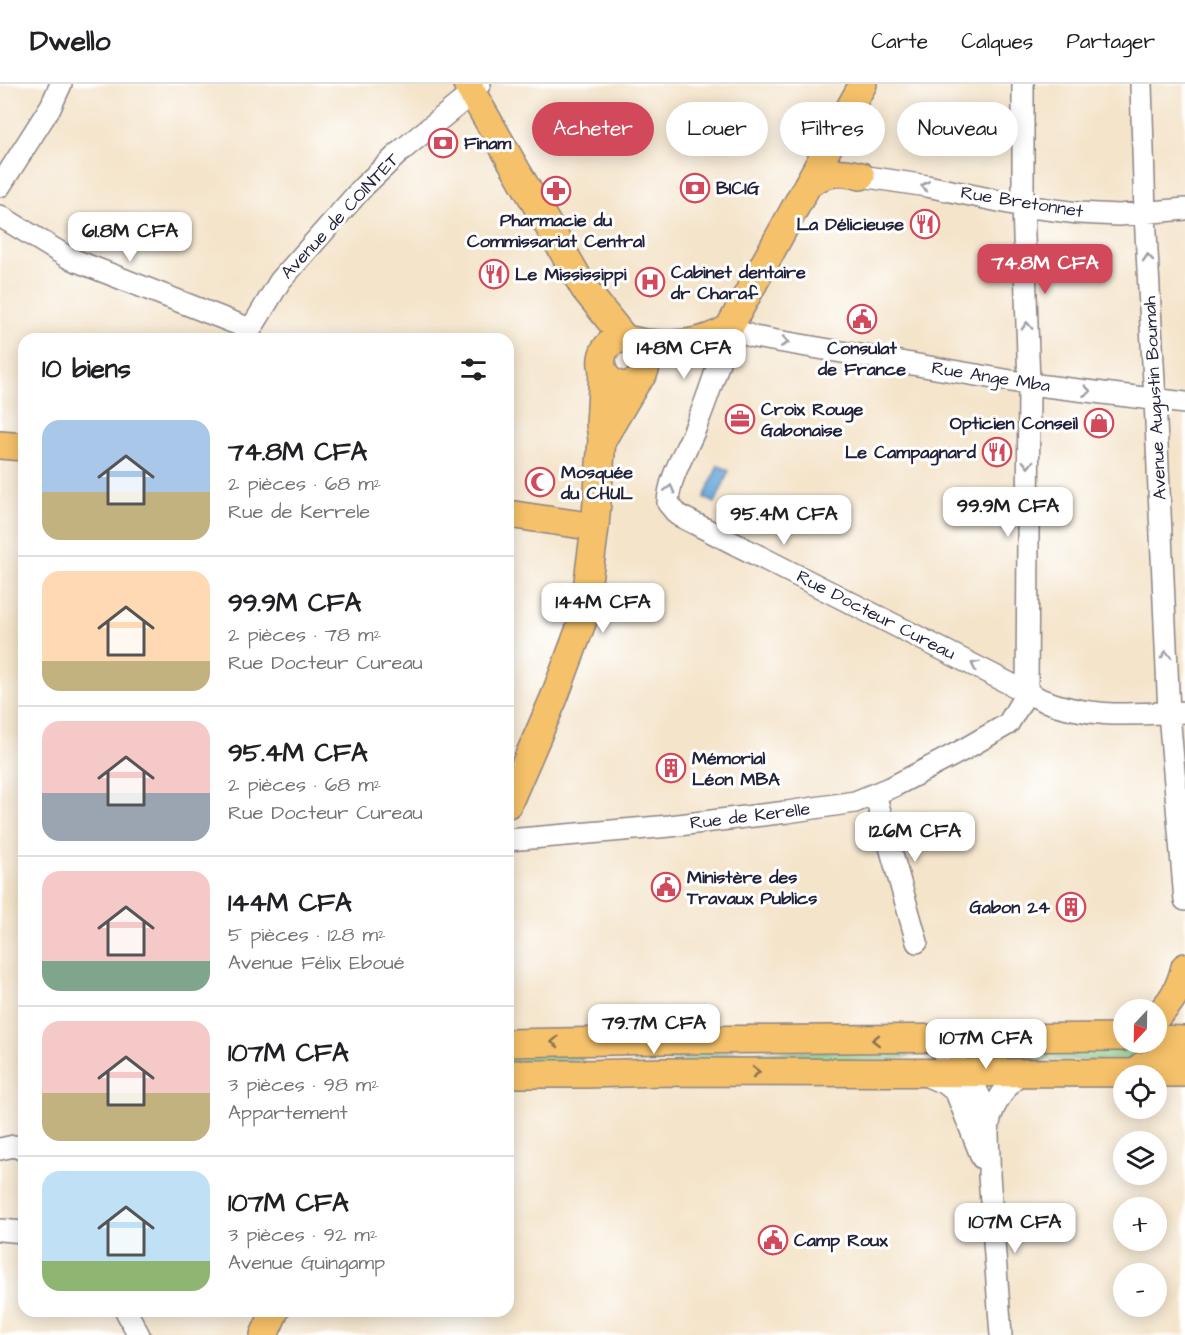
<!DOCTYPE html>
<html lang="fr">
<meta charset="utf-8">
<style>
:root{--surface:#fff;--page:#f2f2f2;--text:#202124;--muted:#757577;--line:#e0e0e0;--accent:#d1495b}
body{margin:0;font-family:"Architects Daughter",sans-serif;background:var(--page);color:var(--text);height:100vh;display:flex;flex-direction:column;font-size:22px;white-space:nowrap}
*{box-sizing:border-box;margin:0}
p{font-size:20px;color:var(--muted)}
.icon{flex:none;width:33px;height:33px;fill:none;stroke:currentColor;stroke-width:2;stroke-linecap:round;stroke-linejoin:round}
.map{position:relative;flex:1;overflow:hidden}
.details{position:absolute;left:18px;top:249px;width:496px;height:984px;display:flex;flex-direction:column;background:var(--surface);border-radius:18px;box-shadow:0 3px 15px #0003}
.details>*{flex:none}
.banner{position:absolute;left:532px;top:18px;width:562px;height:54px;display:flex;gap:12px}
.needle{width:39px;rotate:202deg}
.buttons{position:absolute;left:1113px;top:915px;display:grid;gap:12px}
.buttons a{display:grid;place-items:center;width:54px;height:54px;border-radius:50%;background:var(--surface);box-shadow:0 3px 15px #0003;font-size:30px}
.price{position:absolute;translate:-50% -51px;padding:0 14px;border-radius:12px;background:#fff;color:#222;font-size:20px;line-height:39px;filter:drop-shadow(0 2px 3px #0008)}
.price::after{content:'';position:absolute;left:50%;top:36px;width:18px;height:14px;margin-left:-9px;background:inherit;clip-path:polygon(0 0,100% 0,50% 100%)}
.price.on{background:var(--accent);color:#fff}
ul{padding:0;list-style:none}
li{display:flex;align-items:center;gap:18px;height:150px;padding:0 24px}
li+li{border-top:2px solid var(--line)}
li span{display:grid;place-items:center;flex:none;width:168px;height:120px;border-radius:18px;color:#555}
li>.icon{margin-inline-start:auto}
span .icon{width:72px;height:72px;fill:#fffc;stroke-width:1}
li b{font-size:26px}
h2{display:flex;justify-content:space-between;align-items:center;height:72px;padding:0 24px;font-size:26px}
.pill{padding:0 21px;border-radius:27px;background:var(--surface);box-shadow:0 3px 15px #0003;font-size:21px;line-height:54px}
.pill.on{background:var(--accent);color:#fff}
header{display:flex;align-items:center;gap:36px;box-sizing:border-box;height:84px;padding:0 30px;background:var(--surface);border-bottom:2px solid var(--line)}
header strong{font-size:28px}
nav{display:flex;gap:33px;margin-inline-start:auto;font-size:21px}
.map>svg:first-child{display:block}
.green{fill:#88c981;stroke:#55765e;stroke-width:1.5}
.water{fill:#69a7db;stroke:#46648b;stroke-width:1.5}
.lines{fill:none;stroke-linecap:round;stroke-linejoin:round}
.minor-casing{stroke:#8b8382;stroke-width:24}
.major-casing{stroke:#8b8382;stroke-width:30}
.minor{stroke:#fff;stroke-width:21}
.major{stroke:#f5c16b;stroke-width:27}
.oneway{stroke:#9c9ca7}
.oneway2{stroke:#8c7253}
.labels{text-anchor:middle;dominant-baseline:central;stroke-width:6;stroke-linejoin:round;paint-order:stroke}
.poi-label{font-size:18px;font-weight:bold;fill:#22223b;stroke:#fff;text-anchor:start}
.street-label{font-size:18px;fill:#22223b;stroke:#fff}
</style>
<header>
<strong>Dwello</strong>
<nav><a>Carte</a><a>Calques</a><a>Partager</a></nav>
</header>
<div class="map">
<svg width="1185" height="1251" viewBox="0 0 1185 1251">
<rect width="100%" height="100%" fill="#fff"/>
<filter id="ink" filterUnits="userSpaceOnUse"><feTurbulence type="fractalNoise" baseFrequency=".0167" numOctaves="2"/><feDisplacementMap in="SourceGraphic" scale="12" xChannelSelector="R" yChannelSelector="G"/><feConvolveMatrix kernelMatrix="1 2 1 2 8 2 1 2 1" color-interpolation-filters="sRGB"/></filter>
<filter id="wash" filterUnits="userSpaceOnUse"><feTurbulence type="fractalNoise" baseFrequency=".008" numOctaves="4" result="noise"/><feDisplacementMap in="SourceGraphic" scale="24" xChannelSelector="R" yChannelSelector="G"/><feGaussianBlur stdDeviation="1.35" result="paint"/><feColorMatrix in="noise" values="0 0 0 0 0 0 0 0 0 0 0 0 0 0 0 0 0 1.4 0 .05"/><feComposite in="paint" operator="in"/></filter>
<g filter="url(#wash)">
<rect width="100%" height="100%" fill="#f4e4ca"/>
<path class="green" d="M1135 964 1159 965 1136 976H998L991 965Z
M875 967 906 969 909 973 889 976 649 977 650 974 661 969Z
M508 969 580 970 583 976 509 979Z"/>
<path class="water" d="M718 381 729 387 715 419 704 414Z"/>
</g>
<g filter="url(#ink)">
<g class="lines">
<g class="minor-casing">
<path id="minor" d="M1023 0V122L1029 300 1027 608
M1141 0 1145 130 1155 316 1169 629 1185 816
M861 92 927 102 1023 122 1078 129 1119 131 1185 125
M0 102 51 22 61 0
M0 132 69 174 250 245
M245 255 280 197 364 102 402 66 460 19 480 0
M1185 319 1029 300 754 253 729 244C720 278 708 312 695 345 685 369 669 393 668 419L678 431 1042 616C1091 635 1134 630 1185 628
M875 710 917 858
M508 756 670 742 787 728 855 718 894 702 963 666 1008 640 1027 608
M930 956C946 969 964 986 975 1004 983 1015 985 1031 988 1044
M925 991 946 1000 956 1008 982 1074
M0 1065 14 1062 24 1066
M0 1146 24 1148
M126 1227 139 1251
M1001 1251 989 1091C990 1077 988 1063 988 1048 989 1025 1003 1007 1018 990"/>
</g>
<g class="major-casing">
<path id="major" d="M467 0 584 204 625 255
M808 100C826 88 840 86 861 92
M635 258C662 278 635 314 611 297 596 286 600 261 617 256 626 253 636 258 645 259 675 262 703 260 729 244L863 0
M602 356 637 297
M0 361 24 363
M508 430 595 443
M508 720 554 614 583 536 595 443 602 356 600 340 603 286
M1156 933C1172 918 1180 904 1185 883
M1156 955 1185 956
M508 959 664 956 1124 953
M1142 982 1158 979 1185 965
M508 990H586L665 988 1185 989
M264 1251 275 1227"/>
</g>
<use href="#minor" class="minor"/>
<use href="#major" class="major"/>
</g>
<defs><path id="oneway-chevron" d="M-2-3.5L2.5 0L-2 3.5" fill="none" stroke-width="1.6" stroke-linecap="round" stroke-linejoin="round" transform="scale(1.5)"/></defs>
<g class="oneway">
<use href="#oneway-chevron" transform="translate(925 102) rotate(-170)"/>
<use href="#oneway-chevron" transform="translate(1148 174) rotate(-94)"/>
<use href="#oneway-chevron" transform="translate(1027 242) rotate(-92)"/>
<use href="#oneway-chevron" transform="translate(785 258) rotate(10)"/>
<use href="#oneway-chevron" transform="translate(1087 307) rotate(7)"/>
<use href="#oneway-chevron" transform="translate(1028 380) rotate(90)"/>
<use href="#oneway-chevron" transform="translate(670 405) rotate(-76)"/>
<use href="#oneway-chevron" transform="translate(1166 571) rotate(-92)"/>
<use href="#oneway-chevron" transform="translate(975 581) rotate(-153)"/>
</g>
<g class="oneway2">
<use href="#oneway-chevron" transform="translate(876 956) rotate(-180)"/>
<use href="#oneway-chevron" transform="translate(555 958) rotate(178)"/>
<use href="#oneway-chevron" transform="translate(756 988)"/>
</g>
</g>
<defs>
<g id="bank-ring" transform="scale(1.5)"><circle r="9.5" fill="#fff" stroke="#d1495b" stroke-width="1.5"/><path d="M-6-4H6V4H-6ZM0-2.3a2.3 2.3 0 1 0 0 4.6a2.3 2.3 0 1 0 0-4.6Z" fill="#d1495b"/></g>
<g id="pharmacy-ring" transform="scale(1.5)"><circle r="9.5" fill="#fff" stroke="#d1495b" stroke-width="1.5"/><path d="M-2-6h4v4h4v4h-4v4h-4v-4h-4v-4h4Z" fill="#d1495b"/></g>
<g id="restaurant-ring" transform="scale(1.5)"><circle r="9.5" fill="#fff" stroke="#d1495b" stroke-width="1.5"/><path d="M-5-6h1v4h1v-4h1v4h1v-4h1v5L-1.5 .5V6h-2V.5L-5-1ZM5-6V6H3V1.5H1.5Q1.5-4 5-6Z" fill="#d1495b"/></g>
<g id="hospital-ring" transform="scale(1.5)"><circle r="9.5" fill="#fff" stroke="#d1495b" stroke-width="1.5"/><path d="M-5-5h3v3.5h4V-5h3V5h-3V1.5h-4V5h-3Z" fill="#d1495b"/></g>
<g id="civic-ring" transform="scale(1.5)"><circle r="9.5" fill="#fff" stroke="#d1495b" stroke-width="1.5"/><path d="M-.6-6.5H3V-4.5H.6V-3L4-1V1h2V6H-6V1h2V-1L-.6-3ZM-1.2 2.5V6h2.4V2.5Z" fill="#d1495b"/></g>
<g id="office-ring" transform="scale(1.5)"><circle r="9.5" fill="#fff" stroke="#d1495b" stroke-width="1.5"/><path d="M-6-3h4V-5.5h4V-3h4V5H-6ZM-1-4.5V-3h2v-1.5ZM-6 0V1H6V0Z" fill="#d1495b"/></g>
<g id="shop-ring" transform="scale(1.5)"><circle r="9.5" fill="#fff" stroke="#d1495b" stroke-width="1.5"/><path d="M-5-2.5h2.3a2.7 3.5 0 0 1 5.4 0H5L5.5 6h-11ZM-1.5-2.5h3a1.5 2.3 0 0 0-3 0Z" fill="#d1495b"/></g>
<g id="mosque-ring" transform="scale(1.5)"><circle r="9.5" fill="#fff" stroke="#d1495b" stroke-width="1.5"/><path d="M3.5-4.9A6 6 0 1 0 3.5 4.9A5 5 0 1 1 3.5-4.9Z" fill="#d1495b"/></g>
<g id="building-ring" transform="scale(1.5)"><circle r="9.5" fill="#fff" stroke="#d1495b" stroke-width="1.5"/><path d="M-4-6H4V6H1V3H-1V6H-4ZM-2.5-4.3h1.7v1.8h-1.7ZM.8-4.3h1.7v1.8H.8ZM-2.5-1h1.7V.8h-1.7ZM.8-1h1.7V.8H.8Z" fill="#d1495b"/></g>
</defs>
<g fill-rule="evenodd">
<use href="#bank-ring" x="443" y="59"/>
<use href="#bank-ring" x="695" y="104"/>
<use href="#pharmacy-ring" x="556" y="107"/>
<use href="#restaurant-ring" x="925" y="140"/>
<use href="#restaurant-ring" x="494" y="190"/>
<use href="#hospital-ring" x="650" y="198"/>
<use href="#civic-ring" x="862" y="235"/>
<use href="#office-ring" x="740" y="335"/>
<use href="#shop-ring" x="1099" y="339"/>
<use href="#restaurant-ring" x="997" y="368"/>
<use href="#mosque-ring" x="540" y="398"/>
<use href="#building-ring" x="671" y="684"/>
<use href="#civic-ring" x="666" y="803"/>
<use href="#building-ring" x="1071" y="823"/>
<use href="#civic-ring" x="773" y="1156"/>
</g>
<g class="labels">
<g class="poi-label">
<text x="464" y="59">Finam</text>
<text x="716" y="104">BICIG</text>
<text x="556" y="136" text-anchor="middle">Pharmacie du<tspan x="556" dy="21">Commissariat Central</tspan></text>
<text x="904" y="140" text-anchor="end">La Délicieuse</text>
<text x="671" y="188">Cabinet dentaire<tspan x="671" dy="21">dr Charaf</tspan></text>
<text x="515" y="190">Le Mississippi</text>
<text x="862" y="264" text-anchor="middle">Consulat<tspan x="862" dy="21">de France</tspan></text>
<text x="761" y="325">Croix Rouge<tspan x="761" dy="21">Gabonaise</tspan></text>
<text x="1078" y="339" text-anchor="end">Opticien Conseil</text>
<text x="976" y="368" text-anchor="end">Le Campagnard</text>
<text x="561" y="388">Mosquée<tspan x="561" dy="21">du CHUL</tspan></text>
<text x="692" y="674">Mémorial<tspan x="692" dy="21">Léon MBA</tspan></text>
<text x="687" y="793">Ministère des<tspan x="687" dy="21">Travaux Publics</tspan></text>
<text x="1050" y="823" text-anchor="end">Gabon 24</text>
<text x="794" y="1156">Camp Roux</text>
</g>
<g class="street-label">
<text transform="translate(1022 118) rotate(9)">Rue Bretonnet</text>
<text transform="translate(340 132) rotate(-47)">Avenue de COINTET</text>
<text transform="translate(991 293) rotate(9)">Rue Ange Mba</text>
<text transform="translate(1155 314) rotate(-93)">Avenue Augustin Boumah</text>
<text transform="translate(876 531) rotate(27)">Rue Docteur Cureau</text>
<text transform="translate(750 732) rotate(-7)">Rue de Kerelle</text>
</g>
</g>
</svg>
<div class="buttons">
<a><svg class="needle" viewBox="-14 -14 28 28"><path d="M0-13l5 13h-10z" fill="#e53935"/><path d="M0 13l5-13h-10z" fill="#757577"/></svg></a>
<a><svg class="icon" aria-label="locate" viewBox="0 0 24 24"><circle cx="12" cy="12" r="6"/><path d="M12 2v4M12 18v4M2 12h4M18 12h4"/></svg></a>
<a><svg class="icon" aria-label="layers" viewBox="0 0 24 24"><path d="M12 4l9 5-9 5-9-5zM3 14l9 5 9-5"/></svg></a>
<a>+</a>
<a>−</a>
</div>
<b class="price" style="left:130px;top:179px">61.8M CFA</b>
<b class="price on" style="left:1045px;top:211px">74.8M CFA</b>
<b class="price" style="left:684px;top:296px">148M CFA</b>
<b class="price" style="left:1008px;top:454px">99.9M CFA</b>
<b class="price" style="left:784px;top:462px">95.4M CFA</b>
<b class="price" style="left:603px;top:550px">144M CFA</b>
<b class="price" style="left:915px;top:779px">126M CFA</b>
<b class="price" style="left:654px;top:971px">79.7M CFA</b>
<b class="price" style="left:986px;top:986px">107M CFA</b>
<b class="price" style="left:1015px;top:1170px">107M CFA</b>
<div class="banner">
<a class="pill on">Acheter</a>
<a class="pill">Louer</a>
<a class="pill">Filtres</a>
<a class="pill">Nouveau</a>
</div>
<section class="details">
<h2>10 biens<svg class="icon" aria-label="filters" viewBox="0 0 24 24"><path d="M4 7h16M4 17h16"/><circle cx="9" cy="7" r="2"/><circle cx="15" cy="17" r="2"/></svg></h2>
<ul>
<li><span style="background:linear-gradient(#a9c7e8 60%,#c2b280 0)"><svg class="icon" aria-label="home" viewBox="0 0 24 24"><path d="M3 11l9-7 9 7M6 9v11h12V9"/></svg></span><div><b>74.8M CFA</b><p>2 pièces · 68 m²</p><p>Rue de Kerrele</p></div></li>
<li><span style="background:linear-gradient(#ffd9b3 75%,#c2b280 0)"><svg class="icon" aria-label="home" viewBox="0 0 24 24"><path d="M3 11l9-7 9 7M6 9v11h12V9"/></svg></span><div><b>99.9M CFA</b><p>2 pièces · 78 m²</p><p>Rue Docteur Cureau</p></div></li>
<li><span style="background:linear-gradient(#f6c9c9 60%,#9aa5b1 0)"><svg class="icon" aria-label="home" viewBox="0 0 24 24"><path d="M3 11l9-7 9 7M6 9v11h12V9"/></svg></span><div><b>95.4M CFA</b><p>2 pièces · 68 m²</p><p>Rue Docteur Cureau</p></div></li>
<li><span style="background:linear-gradient(#f6c9c9 75%,#7fa58c 0)"><svg class="icon" aria-label="home" viewBox="0 0 24 24"><path d="M3 11l9-7 9 7M6 9v11h12V9"/></svg></span><div><b>144M CFA</b><p>5 pièces · 128 m²</p><p>Avenue Félix Eboué</p></div></li>
<li><span style="background:linear-gradient(#f6c9c9 60%,#c2b280 0)"><svg class="icon" aria-label="home" viewBox="0 0 24 24"><path d="M3 11l9-7 9 7M6 9v11h12V9"/></svg></span><div><b>107M CFA</b><p>3 pièces · 98 m²</p><p>Appartement</p></div></li>
<li><span style="background:linear-gradient(#bfe0f5 75%,#8fb573 0)"><svg class="icon" aria-label="home" viewBox="0 0 24 24"><path d="M3 11l9-7 9 7M6 9v11h12V9"/></svg></span><div><b>107M CFA</b><p>3 pièces · 92 m²</p><p>Avenue Guingamp</p></div></li>
</ul>
</section>
</div>
